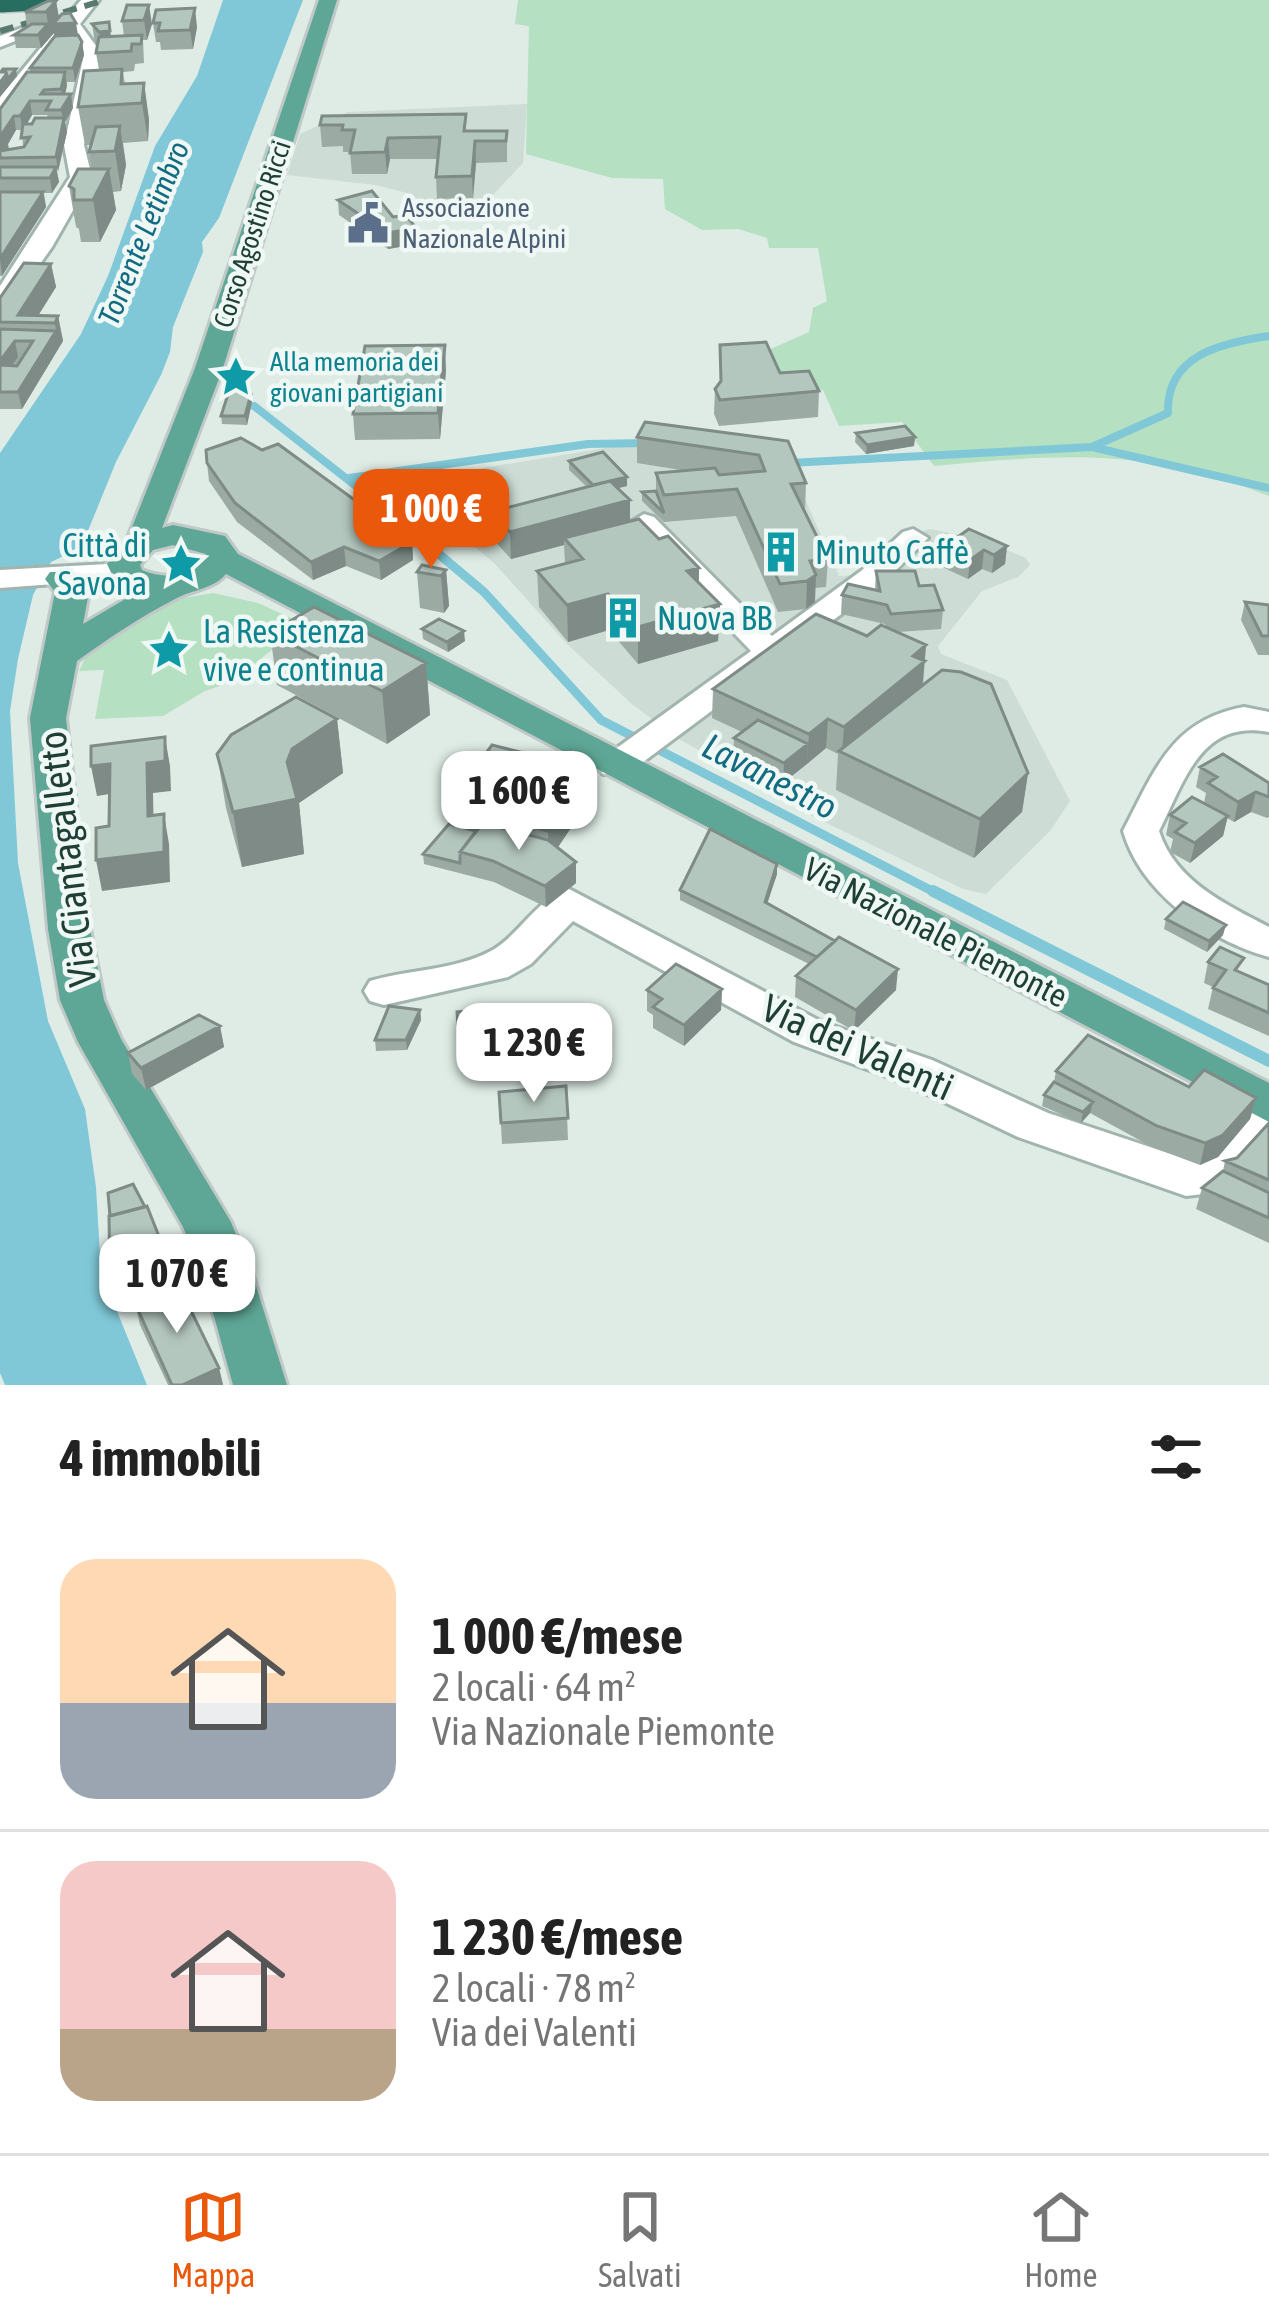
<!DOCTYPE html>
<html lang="it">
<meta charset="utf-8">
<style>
:root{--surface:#fff;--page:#f2f2f2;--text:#222;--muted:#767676;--line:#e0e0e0;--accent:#ea580c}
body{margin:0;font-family:"Asap Condensed",sans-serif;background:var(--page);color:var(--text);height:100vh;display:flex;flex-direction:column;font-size:45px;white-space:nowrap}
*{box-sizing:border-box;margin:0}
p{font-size:39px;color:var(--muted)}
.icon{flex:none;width:66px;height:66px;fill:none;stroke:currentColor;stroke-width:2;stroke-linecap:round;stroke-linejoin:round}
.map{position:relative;height:1385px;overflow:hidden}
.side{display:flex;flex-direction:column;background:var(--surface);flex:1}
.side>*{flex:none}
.price{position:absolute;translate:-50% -102px;padding:0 27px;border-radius:24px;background:#fff;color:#222;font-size:39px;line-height:78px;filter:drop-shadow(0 3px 6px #0008)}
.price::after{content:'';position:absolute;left:50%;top:72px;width:36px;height:27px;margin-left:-18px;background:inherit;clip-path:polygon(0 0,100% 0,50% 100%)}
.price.active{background:var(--accent);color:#fff}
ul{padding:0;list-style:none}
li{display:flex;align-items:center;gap:36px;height:300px;padding:0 60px}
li+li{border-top:3px solid var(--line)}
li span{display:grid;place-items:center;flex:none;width:336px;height:240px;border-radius:36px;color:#555}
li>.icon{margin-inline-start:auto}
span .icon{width:144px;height:144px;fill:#fffc;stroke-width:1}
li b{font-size:51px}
h2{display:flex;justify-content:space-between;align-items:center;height:144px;padding:0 60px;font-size:51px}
.menu{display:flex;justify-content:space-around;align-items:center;height:168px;border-top:3px solid var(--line);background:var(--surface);font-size:33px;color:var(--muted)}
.menu a{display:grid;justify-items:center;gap:6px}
.menu .active{color:var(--accent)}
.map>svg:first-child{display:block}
.built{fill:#cddcd5}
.green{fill:#b5e0c1}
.water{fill:#80c8d8}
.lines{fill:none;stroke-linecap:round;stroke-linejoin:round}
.stream-far2{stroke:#80c8d8;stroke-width:8}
.stream-far1{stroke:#80c8d8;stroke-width:9}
.stream{stroke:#80c8d8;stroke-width:12}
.minor-casing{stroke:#a1b4ae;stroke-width:6}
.major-casing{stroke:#c0c9c7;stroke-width:6}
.minor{fill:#fff;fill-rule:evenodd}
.major{fill:#5ea695;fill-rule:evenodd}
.rail{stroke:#587a71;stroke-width:6;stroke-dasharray:14 8;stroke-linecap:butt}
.highway-bridge-casing{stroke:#c0c9c7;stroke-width:24;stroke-linecap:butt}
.highway-bridge{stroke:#276d60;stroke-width:21}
.wall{fill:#9baba4;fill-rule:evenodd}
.shaded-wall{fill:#7e8b86}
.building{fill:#b4c7bf;stroke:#7e8b86;stroke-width:3}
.labels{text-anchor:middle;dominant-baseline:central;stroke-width:9;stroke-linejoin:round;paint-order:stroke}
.far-service-label{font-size:27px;fill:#4e5e75;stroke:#eff8f4;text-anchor:start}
.far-street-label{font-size:27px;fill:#1e3e36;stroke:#eff8f4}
.far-culture-label{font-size:27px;fill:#0d838f;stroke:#eff8f4;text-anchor:start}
.far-water-label{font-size:30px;font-style:italic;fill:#126b80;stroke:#eff8f4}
.culture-label{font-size:33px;fill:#0d838f;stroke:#eff8f4;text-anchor:start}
.street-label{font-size:33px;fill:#1e3e36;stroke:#eff8f4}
.water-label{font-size:36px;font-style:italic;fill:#126b80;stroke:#eff8f4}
.near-street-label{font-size:39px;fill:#1e3e36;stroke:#eff8f4}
</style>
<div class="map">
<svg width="1269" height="1385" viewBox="0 0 1269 1385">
<rect width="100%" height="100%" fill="#dfece6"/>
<path class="built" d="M527 104 523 163 478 211 443 212 407 193 375 185 287 175 300 134 348 112Z
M623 445 791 467 839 576 857 575 906 536 930 529 980 539 1026 558 1030 565 1018 577 982 591 938 646 941 654 1007 680 1070 801 1050 831 986 894 963 889 808 814 681 740 633 705 567 644 495 564 398 482Z"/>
<path class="green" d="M518 0H1269V496C1146 447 1063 454 934 466L902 422 839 426 823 390 789 394 766 351 809 332 813 308 827 301 818 248H769L767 238 738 229 702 230 665 209 663 179 612 178 526 154 529 26 515 24Z
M213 593 258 603 304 624 232 682 205 691 163 716 95 719 104 670 79 671 89 650 166 601Z"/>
<path class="water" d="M223 0H303L219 218 202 242 203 252 173 327 170 352 161 375 116 462 81 548 51 562 33 595 18 659 10 711 18 863 48 1021 85 1109 96 1187 101 1272 147 1385H5L0 1373V453L81 334 108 276 155 146 197 76Z"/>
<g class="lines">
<path class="stream-far2" d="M254 406 394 516
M1092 447 1168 413C1166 355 1221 343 1269 336
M789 463 1092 447 1269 488
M349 478 588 444 647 443"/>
<path class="stream-far1" d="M390 513 484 592 601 720 938 894"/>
<path class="stream" d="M933 891 1269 1061"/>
<g class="minor-casing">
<path id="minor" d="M81 0H99L80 24 102 54 84 145 92 177 52 247 9 308 0 310V286L70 177 64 145 84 54 70 36 7 114 0 116V97L61 23 0 47V36L54 16 63 21Z
M644 514 654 517 772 636 861 571 903 532 913 529 928 538 883 583 627 774H603L598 766 603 758 751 651 634 529 629 523Z
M125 563 140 572 136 578 0 588V570Z
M1244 707 1269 712V732C1201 719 1185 780 1159 831 1175 881 1225 904 1269 927V957C1208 940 1141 893 1123 831 1154 772 1171 720 1244 707Z
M569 889 822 1022 932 1060 1048 1113 1195 1162 1254 1103 1269 1098V1141L1221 1192 1186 1196 1018 1137 902 1082 794 1042 573 921 531 964 508 977 384 1005 370 1001 364 991 370 981C407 970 454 970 489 952 519 937 536 898 569 889Z"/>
</g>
<g class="major-casing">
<path id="major" d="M319 0H337L223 368 162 528 173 525 225 536 238 554 1269 1083V1122L226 574C212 590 193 589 175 599 140 617 109 638 77 661L66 718 90 929 104 1000 121 1039 231 1222 252 1273 287 1385H233L202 1273 183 1227 78 1042 60 1000 48 929 30 718 55 592 45 579 50 572H74L89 592 83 624 139 591 116 583 107 564 127 540 195 368ZM173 545 206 554C193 578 166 580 142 570L140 565 153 550Z"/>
</g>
<use href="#minor" class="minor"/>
<use href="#major" class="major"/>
<path class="rail" d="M0 31 105 0"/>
<g class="highway-bridge-casing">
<path id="highway-bridge" d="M0 2 37 0"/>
</g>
<use href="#highway-bridge" class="highway-bridge"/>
</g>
<path class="wall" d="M56 1 59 17 78 35 82 42 84 55 75 82H67L65 94H71L73 108 65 122 67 132 57 172 59 182 52 193H44L46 207 2 276H0V109L30 72V68L55 36 54 33 41 48H16L14 35 27 27 25 12ZM32 115H47L48 118 27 124ZM16 130H22L23 147 9 150 8 144Z
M127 5 152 24 147 40H143L144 63 135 64 134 71 123 72 125 84 144 83 149 120 148 141 123 143 126 165 121 191 113 192 116 210 100 242H81L79 229 76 227 69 186 92 169 89 152 91 145H85L78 107 99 70 96 53 98 46 95 43 92 24 109 22 111 37 124 36 122 21Z
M153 23 197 27 193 49 161 50 160 42H156Z
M322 116 466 131H507V162L476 163 473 198 437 199 436 177 438 159H390L387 174H352L350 152H343V146L322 147 320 125Z
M338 200 393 217 417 244 388 249 339 215Z
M51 264 56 287 38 316H58L63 341 22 409H0V298Z
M720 345 819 391 818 417 719 426 714 414 715 389 720 383Z
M446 370 440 439 355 440 353 414Z
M251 394 252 402 247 425 222 424 221 416Z
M856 433 915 437 914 446 866 454 855 442Z
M637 437 788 441 806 483 805 510 828 559 826 587 815 588V602L806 609 778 612 736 516 664 522 642 501V492L656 491V473L687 471 637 463Z
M569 461 627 486 618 488 630 500V521L659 539 699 568V583L720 604 718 641 638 664 609 630 568 642 539 607 537 571 565 563 564 545 511 559 493 539 491 512 587 487 569 470Z
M207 463 412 542 413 560 381 580 346 566 313 580 237 522 209 481Z
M1007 546 1005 564 992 573 982 569 968 579 940 566 942 548Z
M446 570 449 606 444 613 420 608 417 572Z
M876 571 919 586 943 610 941 629 898 632 926 645 923 686 1028 773 1022 812 974 858 836 790 838 754 826 748 783 783 733 758 734 738 742 732 712 718 713 689 887 628 885 624 841 614 842 595 875 590Z
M1245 602 1269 605V655H1258L1241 620Z
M422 629 465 641 448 652 423 639Z
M270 633 426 663 430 715 387 744 277 685Z
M337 719 343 773 299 803 304 854 242 867 226 808 217 754Z
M1200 767 1269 783V817L1267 818 1251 812 1234 822 1227 818 1223 836 1190 863 1170 852 1173 839 1166 835 1170 815 1204 803 1206 793 1196 787Z
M590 799 557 848 576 862V883L546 907 494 882 424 864 423 854 449 824 448 805Z
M777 874 767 904 896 990 854 1031 795 997 796 976 809 964 680 900V890Z
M1166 919 1223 935 1207 952 1164 929Z
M1208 962 1240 972 1269 985V1036L1208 1009 1213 987 1204 983Z
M722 989 721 1010 684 1046 653 1028V1015L647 1011V990Z
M420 1010 421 1020 407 1050 376 1051 375 1040Z
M457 1012 551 1045 552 1066 462 1074Z
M220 1026 224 1047 146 1090 132 1074 128 1053Z
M1056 1071 1189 1087 1256 1098 1250 1119 1218 1157 1200 1165 1152 1147 1090 1113 1081 1123 1042 1106 1044 1095 1054 1082Z
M566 1086 568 1140 502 1144 499 1092Z
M1269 1123V1243L1196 1209 1202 1188 1223 1171 1225 1161 1237 1158Z
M135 1303 219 1368 223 1385H168L140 1325Z"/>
<path class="shaded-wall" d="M56 1 60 24 76 23 80 47 82 42 84 55 75 82 73 68 57 50 54 33 41 48 38 35 48 24 46 12Z
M149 5 152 24 147 40 144 20Z
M195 8 197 27 193 49 190 30Z
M110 31 113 50 102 51 99 32Z
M16 69 17 76 0 97V80L6 72Z
M65 72 67 86 63 103 61 89Z
M144 83 149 120 148 141 142 103Z
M71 94 73 108 65 122 67 132 58 172 56 157 64 122 61 110Z
M30 101 32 115 23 130 20 116Z
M14 116 16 130 8 144 9 152 0 158V137Z
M120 126 126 165 121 191 115 151Z
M388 138 390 159 387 174 385 152Z
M475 141 476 163 473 198 472 176Z
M56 167 59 182 52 193 50 178Z
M109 169 116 210 100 242 93 200Z
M43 192 46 207 2 276 0 259Z
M416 228 417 244 388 249 387 233Z
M51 264 56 287 34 322 18 315Z
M58 316 63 341 22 409 18 392 56 331 55 323Z
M15 341 18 357 0 382V361Z
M445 345 446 370 440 439 438 413Z
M251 394 252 402 247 425 245 416Z
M915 437 914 446 866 454 867 445Z
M627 477V486L593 494V485Z
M630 500V527L564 538V545L511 559 510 532Z
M412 542 413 560 381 580 379 561Z
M1007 546 1005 564 992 573 994 555Z
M344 547 346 566 313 580 311 562Z
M984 550 982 569 968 579 970 560Z
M699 568 698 604 687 571Z
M446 570 449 606 444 613 441 576Z
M816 575 815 602 806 609 807 581Z
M608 594 609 630 568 642 567 605Z
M720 604 718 641 638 664V627Z
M464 631 465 641 448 652 447 642Z
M926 645 922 690 842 753 844 727 913 656Z
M426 663 430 715 387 744 382 691Z
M337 719 343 773 299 803 304 854 242 867 233 812 287 762 292 749Z
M828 719 826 748 807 764 809 734Z
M165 737 170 766 171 791 153 793 154 846 148 816 147 763Z
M808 744 807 764 783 783 784 763Z
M110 764 116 793 97 796 91 766Z
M589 769 590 799 549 861 548 831Z
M1028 773 1022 812 974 858 980 819Z
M1256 792 1251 812 1234 822 1238 802Z
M164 814 169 844 170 882 102 891 96 860Z
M1228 816 1223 836 1190 863 1195 843Z
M576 862V883L546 907 545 886Z
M777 864V874L764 913 765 902Z
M1226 925 1223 935 1207 952 1209 941Z
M898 969 896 990 854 1031 856 1010Z
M722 989 721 1010 684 1046V1025Z
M420 1010 421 1020 407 1050 406 1040Z
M220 1026 224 1047 146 1090 141 1068Z
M1256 1098 1250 1119 1218 1157 1200 1165 1205 1143Z
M1093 1102 1090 1113 1081 1123 1083 1112Z
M167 1257 172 1279 115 1299 110 1277Z
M219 1368 223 1385H182Z"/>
<path class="building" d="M48 1H56L46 12H25Z
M127 5H149L144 20 122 21Z
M195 8 190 30 158 31 160 23H153L156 10Z
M70 13 76 23 53 24 62 14Z
M109 22 110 31 99 32 92 24Z
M32 24H48L38 35H14Z
M78 35 82 42 73 68H30L55 36Z
M142 35 141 44H132L131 51 96 53 99 37Z
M3 69H16L8 79 6 72H1Z
M122 69 121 84 144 83 142 103 78 107 84 71Z
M27 72H65L61 89 44 90 41 94H71L61 110H46L51 101H30L20 116H14L0 137V109Z
M466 114 464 131H507L506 141H475L472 176 436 177 440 137 388 138 385 152 350 153 355 130H342L343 125H320L322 116Z
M35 118H64L56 157 0 158V151L24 147 30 137 21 138 23 124H32Z
M120 126 115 151 89 152 96 127Z
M0 167H56L50 178H0Z
M78 169H109L93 200H74V189L69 186Z
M372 191 393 217 406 215 416 228 387 233 338 200Z
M0 192H43L0 259Z
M24 263 51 264 18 315 58 316 55 323 0 322V298Z
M0 329 56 331 18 392H0V365L17 366 33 341H15L0 361Z
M766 342 780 373 809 371 819 391 720 400 715 389 721 381 720 345Z
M445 345 438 413 353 414 365 346Z
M237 387 251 394 245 416H221L229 391Z
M645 422 788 441 806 483 791 484 828 559 810 561 816 575 807 581 780 584 737 489 664 495 656 473 715 468 719 475 765 471 759 455 637 437Z
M905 426 915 437 867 445 856 433Z
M241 438 262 450 278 444 412 542 379 561 344 547 311 562 235 503 207 463 206 450Z
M603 452 627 477 593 485 569 461Z
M610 481 630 500 510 532 491 512Z
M656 491 664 513 642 492Z
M639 519 659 539 668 536 699 568 687 571 720 604 638 627 608 594 567 605 537 571 583 559 564 538Z
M969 529 1007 546 994 555 984 550 970 560 942 548Z
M422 565 446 570 441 576 417 572Z
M876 571H915L919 586 934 585 943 610 891 614 887 605 842 595 848 584 880 591Z
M1245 602 1269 605V636H1262Z
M314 607 426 663 382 691 270 633Z
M816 614 867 636 881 625 926 645 913 656 925 661 844 727 828 719 809 734 713 689Z
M439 619 464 631 447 642 422 629Z
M942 670 961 672 991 684 1028 773 980 819 839 751Z
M296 697 337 719 292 749 287 762 297 799 233 812 217 754 231 735Z
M758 720 808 744 784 763 734 738Z
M165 737V761L147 763 148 816 164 814V852L96 860V828L109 826 110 764 91 766V746Z
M492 745 589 769 548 831 448 805Z
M1223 754 1269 783V797L1256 792 1238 802 1208 783 1217 777 1200 767Z
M1192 797 1228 816 1195 843 1175 832 1186 823 1170 815Z
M483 823 548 840 576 862 545 886 493 861 460 852Z
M449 824 476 831 460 852V863L423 854Z
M710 829 777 864 765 902 835 941 817 957 680 890Z
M1183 902 1226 925 1209 941 1166 919Z
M839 937 898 969 856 1010 796 976Z
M1220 947 1244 958 1235 970 1269 985V1013L1213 988 1226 970 1208 962Z
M676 964 722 989 684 1025 653 1007 662 999 647 990Z
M546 1005 551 1045 460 1053 457 1012Z
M389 1006 420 1010 406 1040H375Z
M199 1015 220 1026 141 1068 128 1053Z
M1088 1035 1189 1087 1204 1070 1256 1098 1223 1135 1205 1143 1157 1126 1056 1071Z
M1054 1082 1093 1102 1083 1112 1044 1095Z
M566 1086 568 1118 501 1123 499 1092Z
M1269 1123V1180L1225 1161 1237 1158Z
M1223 1171 1269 1193V1218L1202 1188Z
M133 1184 145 1207 110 1216 108 1193Z
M147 1206 167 1257 110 1277 109 1216Z
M178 1284 219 1368 182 1385H172L135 1303Z"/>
<defs>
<g id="civic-bare" transform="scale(3.24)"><path d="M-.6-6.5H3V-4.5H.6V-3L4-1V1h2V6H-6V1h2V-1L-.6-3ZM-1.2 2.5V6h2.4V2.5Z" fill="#5c6f8a" stroke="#eff8f4" stroke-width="2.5" paint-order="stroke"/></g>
<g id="sight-bare" transform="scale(3.24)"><path d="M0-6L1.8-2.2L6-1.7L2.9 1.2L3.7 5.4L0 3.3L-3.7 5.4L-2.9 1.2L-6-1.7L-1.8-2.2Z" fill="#0f9aa8" stroke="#eff8f4" stroke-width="2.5" paint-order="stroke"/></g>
<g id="building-bare" transform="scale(3.24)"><path d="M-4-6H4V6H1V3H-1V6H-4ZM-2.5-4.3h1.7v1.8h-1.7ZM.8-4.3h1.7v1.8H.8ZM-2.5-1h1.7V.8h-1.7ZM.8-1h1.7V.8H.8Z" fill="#0f9aa8" stroke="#eff8f4" stroke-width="2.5" paint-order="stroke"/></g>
</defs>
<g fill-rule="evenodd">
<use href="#civic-bare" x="368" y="223"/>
<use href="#sight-bare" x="236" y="377"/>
<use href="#building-bare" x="781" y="552"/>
<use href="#sight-bare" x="181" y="564"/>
<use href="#building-bare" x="623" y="618"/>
<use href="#sight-bare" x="169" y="650"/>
</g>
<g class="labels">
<g class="far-service-label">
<text x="402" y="207">Associazione<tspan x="402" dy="31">Nazionale Alpini</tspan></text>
</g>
<g class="far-street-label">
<text transform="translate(252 234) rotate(-72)">Corso Agostino Ricci</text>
</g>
<g class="far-culture-label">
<text x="270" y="361">Alla memoria dei<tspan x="270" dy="31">giovani partigiani</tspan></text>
</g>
<g class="far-water-label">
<text transform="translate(143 233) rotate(-68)">Torrente Letimbro</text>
</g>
<g class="culture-label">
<text x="147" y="545" text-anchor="end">Città di<tspan x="147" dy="38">Savona</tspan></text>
<text x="815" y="552">Minuto Caffè</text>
<text x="657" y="618">Nuova BB</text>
<text x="203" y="631">La Resistenza<tspan x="203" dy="38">vive e continua</tspan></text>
</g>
<g class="street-label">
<text transform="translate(936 932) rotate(27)">Via Nazionale Piemonte</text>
</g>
<g class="water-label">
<text transform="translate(770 776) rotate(27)">Lavanestro</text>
</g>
<g class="near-street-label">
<text transform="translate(67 859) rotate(-97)">Via Ciantagalletto</text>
<text transform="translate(858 1047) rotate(24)">Via dei Valenti</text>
</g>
</g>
</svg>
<b class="price active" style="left:431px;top:571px">1 000 €</b>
<b class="price" style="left:519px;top:853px">1 600 €</b>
<b class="price" style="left:534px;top:1105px">1 230 €</b>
<b class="price" style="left:177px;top:1336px">1 070 €</b>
</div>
<section class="side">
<h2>4 immobili<svg class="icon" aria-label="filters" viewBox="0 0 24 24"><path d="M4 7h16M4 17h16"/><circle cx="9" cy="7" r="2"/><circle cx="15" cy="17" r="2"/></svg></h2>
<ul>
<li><span style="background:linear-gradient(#ffd9b3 60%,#9aa5b1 0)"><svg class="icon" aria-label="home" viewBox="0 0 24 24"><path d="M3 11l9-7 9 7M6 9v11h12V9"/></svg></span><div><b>1 000 €/mese</b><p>2 locali · 64 m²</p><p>Via Nazionale Piemonte</p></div></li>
<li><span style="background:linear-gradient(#f6c9c9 70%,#b9a48a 0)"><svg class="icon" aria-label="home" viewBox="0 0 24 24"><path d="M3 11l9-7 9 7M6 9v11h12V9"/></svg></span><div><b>1 230 €/mese</b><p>2 locali · 78 m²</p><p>Via dei Valenti</p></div></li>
</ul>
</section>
<nav class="menu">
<a class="active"><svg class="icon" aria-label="map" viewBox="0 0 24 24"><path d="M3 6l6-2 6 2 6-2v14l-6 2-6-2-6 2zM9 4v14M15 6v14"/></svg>Mappa</a>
<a><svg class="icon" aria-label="saved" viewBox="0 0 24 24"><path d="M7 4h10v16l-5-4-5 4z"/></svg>Salvati</a>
<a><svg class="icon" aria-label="home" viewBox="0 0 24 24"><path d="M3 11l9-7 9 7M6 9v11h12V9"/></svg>Home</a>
</nav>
